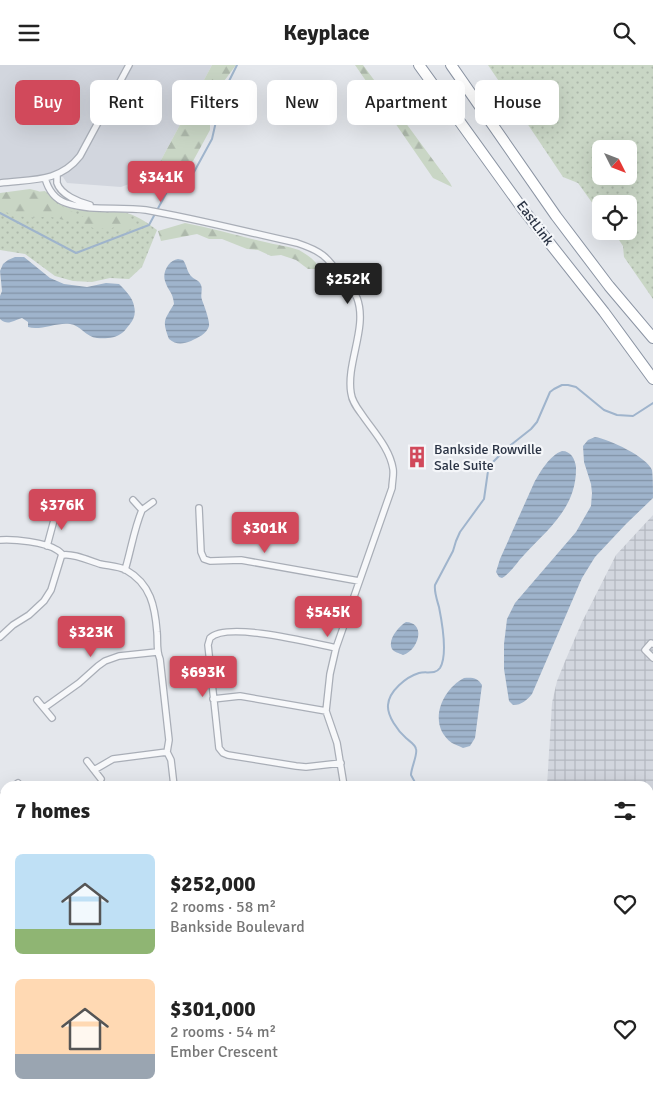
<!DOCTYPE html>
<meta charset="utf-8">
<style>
:root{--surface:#fff;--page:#f6f6f6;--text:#222;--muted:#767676;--accent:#d1495b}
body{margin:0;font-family:Signika,sans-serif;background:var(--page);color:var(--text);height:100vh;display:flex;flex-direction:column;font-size:19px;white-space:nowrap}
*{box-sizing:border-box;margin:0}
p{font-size:16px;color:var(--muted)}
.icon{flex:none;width:28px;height:28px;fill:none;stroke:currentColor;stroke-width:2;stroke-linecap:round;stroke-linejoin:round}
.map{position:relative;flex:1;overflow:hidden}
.sheet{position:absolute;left:0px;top:716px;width:654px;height:321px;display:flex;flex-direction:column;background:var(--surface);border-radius:15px 15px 0 0;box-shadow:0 5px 20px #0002}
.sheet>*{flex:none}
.hud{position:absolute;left:15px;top:15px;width:624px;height:45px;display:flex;gap:10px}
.needle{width:32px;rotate:132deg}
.tools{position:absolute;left:592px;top:75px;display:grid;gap:10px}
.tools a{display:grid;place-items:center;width:45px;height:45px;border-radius:8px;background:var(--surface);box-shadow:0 5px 20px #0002;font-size:25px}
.price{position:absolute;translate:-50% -42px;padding:0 11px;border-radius:5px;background:var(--accent);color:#fff;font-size:16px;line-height:32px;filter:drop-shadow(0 1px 2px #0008)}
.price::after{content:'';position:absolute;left:50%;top:30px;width:15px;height:11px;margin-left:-8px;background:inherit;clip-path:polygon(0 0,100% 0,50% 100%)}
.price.active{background:#222;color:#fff}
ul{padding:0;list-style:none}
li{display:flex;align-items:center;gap:15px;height:125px;padding:0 15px}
li span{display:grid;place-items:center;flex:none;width:140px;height:100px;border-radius:8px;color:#555}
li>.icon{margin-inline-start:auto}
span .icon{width:60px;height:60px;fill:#fffc;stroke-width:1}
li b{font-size:21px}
h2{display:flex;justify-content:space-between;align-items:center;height:60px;padding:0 15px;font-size:21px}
.chip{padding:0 18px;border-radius:8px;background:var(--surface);box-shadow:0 5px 20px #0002;font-size:18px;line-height:45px}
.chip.active{background:var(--accent);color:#fff}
header{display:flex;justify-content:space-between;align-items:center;height:65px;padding:0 15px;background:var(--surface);font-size:22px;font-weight:700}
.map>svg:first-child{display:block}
.built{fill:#d2d6de}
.industrial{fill:url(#industrial-grid)}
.grass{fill:url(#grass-dots);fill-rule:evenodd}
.forest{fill:url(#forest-firs)}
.water{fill:url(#water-rules)}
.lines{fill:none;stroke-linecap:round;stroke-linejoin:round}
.stream{stroke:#9fb4cc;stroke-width:2}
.minor-casing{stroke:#a9aeb7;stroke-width:8}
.motorway-casing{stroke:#8b94a3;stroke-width:12}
.minor{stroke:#f7f8fa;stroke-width:5.5}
.motorway{stroke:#fff;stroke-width:10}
.labels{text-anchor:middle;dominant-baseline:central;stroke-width:4.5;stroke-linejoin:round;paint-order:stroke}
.street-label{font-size:14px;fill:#2b3445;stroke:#f4f6f9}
.poi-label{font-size:14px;fill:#2b3445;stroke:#f4f6f9;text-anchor:start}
</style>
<header><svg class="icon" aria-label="menu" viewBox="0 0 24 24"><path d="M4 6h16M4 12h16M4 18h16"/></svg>Keyplace<svg class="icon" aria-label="search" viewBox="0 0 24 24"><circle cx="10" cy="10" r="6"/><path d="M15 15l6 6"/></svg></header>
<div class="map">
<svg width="653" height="1037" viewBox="0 0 653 1037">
<defs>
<pattern id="industrial-grid" width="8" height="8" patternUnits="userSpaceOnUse" patternTransform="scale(1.25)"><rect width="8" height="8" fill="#d2d6de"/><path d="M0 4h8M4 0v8" fill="none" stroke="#b4b8c0"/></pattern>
<pattern id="grass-dots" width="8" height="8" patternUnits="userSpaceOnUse" patternTransform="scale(1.25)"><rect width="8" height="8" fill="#c9d6c5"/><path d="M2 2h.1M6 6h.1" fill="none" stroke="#adb8ab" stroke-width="1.8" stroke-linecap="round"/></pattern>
<pattern id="forest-firs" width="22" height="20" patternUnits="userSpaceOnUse" patternTransform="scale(1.25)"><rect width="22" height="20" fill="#c9d6c5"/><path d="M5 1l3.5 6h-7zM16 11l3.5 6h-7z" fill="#adb8ab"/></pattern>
<pattern id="water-rules" width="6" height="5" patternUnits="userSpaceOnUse" patternTransform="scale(1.25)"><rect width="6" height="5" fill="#9fb4cc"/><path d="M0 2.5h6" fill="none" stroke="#8293a7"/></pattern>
</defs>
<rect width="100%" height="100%" fill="#e4e7ec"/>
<path class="built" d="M0 0H212L153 110 121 122 67 118 63 112H47L0 118Z"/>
<path class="industrial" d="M653 450V1037H645L644 1033 649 1032V721H547L552 638 557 616 566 594 582 557 616 490Z"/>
<path class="grass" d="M488 0H653V234L624 192 623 181 613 166H629V139H601V150L578 118 563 112ZM601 84H629V111H601Z
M45 126C51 131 56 137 63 141 82 148 103 144 122 147 135 149 146 157 157 165L142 202 129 214 110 213 92 217 73 216 55 211 25 189 0 185V131Z"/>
<path class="forest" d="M212 0H236L219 23 210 49V65L192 98 182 113 153 110Z
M355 0H363L450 118 452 122 433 113Z
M30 124 38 126 57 139 83 152 86 147 91 146 105 148 120 146 131 155 136 164 128 166 114 162 110 164 93 163 77 155H64L47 151 37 153 17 151 0 145V128Z
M185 158C212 163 238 171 265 177 276 180 288 181 299 185 306 189 312 193 317 199V204H308L296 195 281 190 271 191 258 185 247 184 222 174H209L197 169 161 176 158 166Z"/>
<path class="water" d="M15 192H24L50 213 64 219 87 222 106 218 119 219C125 225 133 233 134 241 136 248 134 254 130 259 127 262 125 266 122 268 116 273 105 274 97 273 86 272 80 260 70 259 57 257 40 266 28 262V257L22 253C12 256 8 261 0 254V231L2 226 0 206 3 199 8 195Z
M178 194 183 195C187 200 187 208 192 212 195 215 199 215 201 220 203 225 200 230 202 235 204 240 210 256 209 261 207 269 197 273 191 276 183 279 176 280 169 274 162 255 164 256 174 239 173 227 168 226 165 216 162 207 169 195 178 194Z
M595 372C609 374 647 392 652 405 653 412 653 426 653 433L626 459 595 492 582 513 532 629C527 635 522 640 513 640L509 636 504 604V579L507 554 515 538 576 467 591 441 592 428 591 419 584 397 583 381 588 375Z
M562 386C571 386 575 394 576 402 577 442 549 463 524 490 517 497 511 508 502 513L499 512 496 507 500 494 534 418C540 407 550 390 562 386Z
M406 557C427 558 418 586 403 590 399 588 394 587 392 584 387 575 399 561 406 557Z
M464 613C472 612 478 613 482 620L475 673 470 681 463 683C460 681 455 680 452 678 427 660 441 625 464 613Z"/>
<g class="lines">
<path class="stream" d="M0 148 76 188 149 160 169 123 194 107 212 74 222 30 237 0
M417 721 411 710C411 703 418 689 416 684 415 679 409 676 406 673 398 666 387 651 388 640 389 626 406 612 419 608 426 606 435 610 440 603 448 590 442 557 439 542 437 535 434 527 435 520L453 486 456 476 460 467 484 434 488 406 490 400 507 383 531 364 537 357 550 327 554 324 562 320H568L576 322 604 345 617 350 633 351 653 338
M542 1032 557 1034 561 1037"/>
<g class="minor-casing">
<path id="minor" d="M57 110C57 111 57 117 57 118 61 130 79 137 90 140
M45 113C48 124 54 134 66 138 92 147 120 141 146 145 197 154 247 167 297 178 321 186 327 191 341 212 346 218 354 226 357 233 368 262 346 298 351 328 352 337 358 344 363 351 374 367 390 384 393 404 394 410 392 417 392 423L336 583 330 609 326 646 337 678 344 721
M0 118C31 114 59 118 80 91L129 0
M54 433 60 443 75 438
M133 435 142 445 153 437
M199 443 201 487 204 494 210 496 241 495 359 516
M0 475C14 474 45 477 57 485 59 486 61 488 63 490 73 488 90 496 100 499 109 501 118 501 126 505 151 519 155 542 157 567 158 576 156 585 160 594L169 675 167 687 171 695 174 721
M47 481 54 455 60 443
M125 505C131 485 134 464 142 445
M0 572 13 560 29 550 44 536 51 525 62 489
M653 579 651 578 645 585 653 593
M336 583C312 578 227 556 210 573L208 580 219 683 223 688 228 690 296 701 306 702 341 698
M213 634 240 631 326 646
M37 635 52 653
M44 643 79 618 98 601 105 596 119 591 157 587
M87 696 101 714
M94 705 113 694 167 687
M14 721 18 718
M1 732 5 729
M653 774 649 798 653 819
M0 897 5 893
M0 1028 3 1029
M99 1037 101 1032"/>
</g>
<g class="motorway-casing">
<path id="motorway" d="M419 0 522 143 604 247 653 314
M451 0 556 151 609 221 653 273"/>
</g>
<use href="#minor" class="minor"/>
<use href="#motorway" class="motorway"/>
</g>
<defs>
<g id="building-bare" transform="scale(1.725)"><path d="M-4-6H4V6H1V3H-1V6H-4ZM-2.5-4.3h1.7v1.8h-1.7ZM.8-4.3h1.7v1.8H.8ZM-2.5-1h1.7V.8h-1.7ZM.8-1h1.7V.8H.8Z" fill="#d1495b" stroke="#f4f6f9" stroke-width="2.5" paint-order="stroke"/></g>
</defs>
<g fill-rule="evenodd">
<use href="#building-bare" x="417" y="392"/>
</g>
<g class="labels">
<g class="street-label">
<text transform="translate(535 158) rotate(53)">EastLink</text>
</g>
<g class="poi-label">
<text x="434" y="384">Bankside Rowville<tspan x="434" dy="16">Sale Suite</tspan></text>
</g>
</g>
</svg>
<div class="tools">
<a><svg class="needle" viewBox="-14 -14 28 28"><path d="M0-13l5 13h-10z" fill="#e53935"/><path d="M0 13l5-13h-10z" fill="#767676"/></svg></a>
<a><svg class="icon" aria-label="locate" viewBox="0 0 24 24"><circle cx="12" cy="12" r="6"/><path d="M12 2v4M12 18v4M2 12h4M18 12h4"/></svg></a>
</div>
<b class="price" style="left:161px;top:138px">$341K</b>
<b class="price active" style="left:348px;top:240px">$252K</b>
<b class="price" style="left:62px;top:466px">$376K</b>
<b class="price" style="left:265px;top:489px">$301K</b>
<b class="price" style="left:328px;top:573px">$545K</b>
<b class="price" style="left:91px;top:593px">$323K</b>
<b class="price" style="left:203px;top:633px">$693K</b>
<div class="hud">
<a class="chip active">Buy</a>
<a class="chip">Rent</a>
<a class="chip">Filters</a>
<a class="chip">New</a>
<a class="chip">Apartment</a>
<a class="chip">House</a>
</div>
<section class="sheet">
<h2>7 homes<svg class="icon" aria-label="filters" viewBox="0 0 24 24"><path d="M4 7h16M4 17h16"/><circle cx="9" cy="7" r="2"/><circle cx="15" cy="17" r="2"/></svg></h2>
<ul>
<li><span style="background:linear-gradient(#bfe0f5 75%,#8fb573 0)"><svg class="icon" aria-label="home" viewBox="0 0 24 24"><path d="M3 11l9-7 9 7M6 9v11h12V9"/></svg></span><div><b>$252,000</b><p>2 rooms · 58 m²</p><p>Bankside Boulevard</p></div><svg class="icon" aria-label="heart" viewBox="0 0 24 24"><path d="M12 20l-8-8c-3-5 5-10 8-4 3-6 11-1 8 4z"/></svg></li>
<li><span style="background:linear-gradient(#ffd9b3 75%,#9aa5b1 0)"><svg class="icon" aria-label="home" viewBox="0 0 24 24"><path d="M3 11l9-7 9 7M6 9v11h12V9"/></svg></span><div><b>$301,000</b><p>2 rooms · 54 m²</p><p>Ember Crescent</p></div><svg class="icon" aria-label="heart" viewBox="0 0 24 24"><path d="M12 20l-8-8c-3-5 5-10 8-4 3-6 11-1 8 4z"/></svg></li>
</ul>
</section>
</div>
